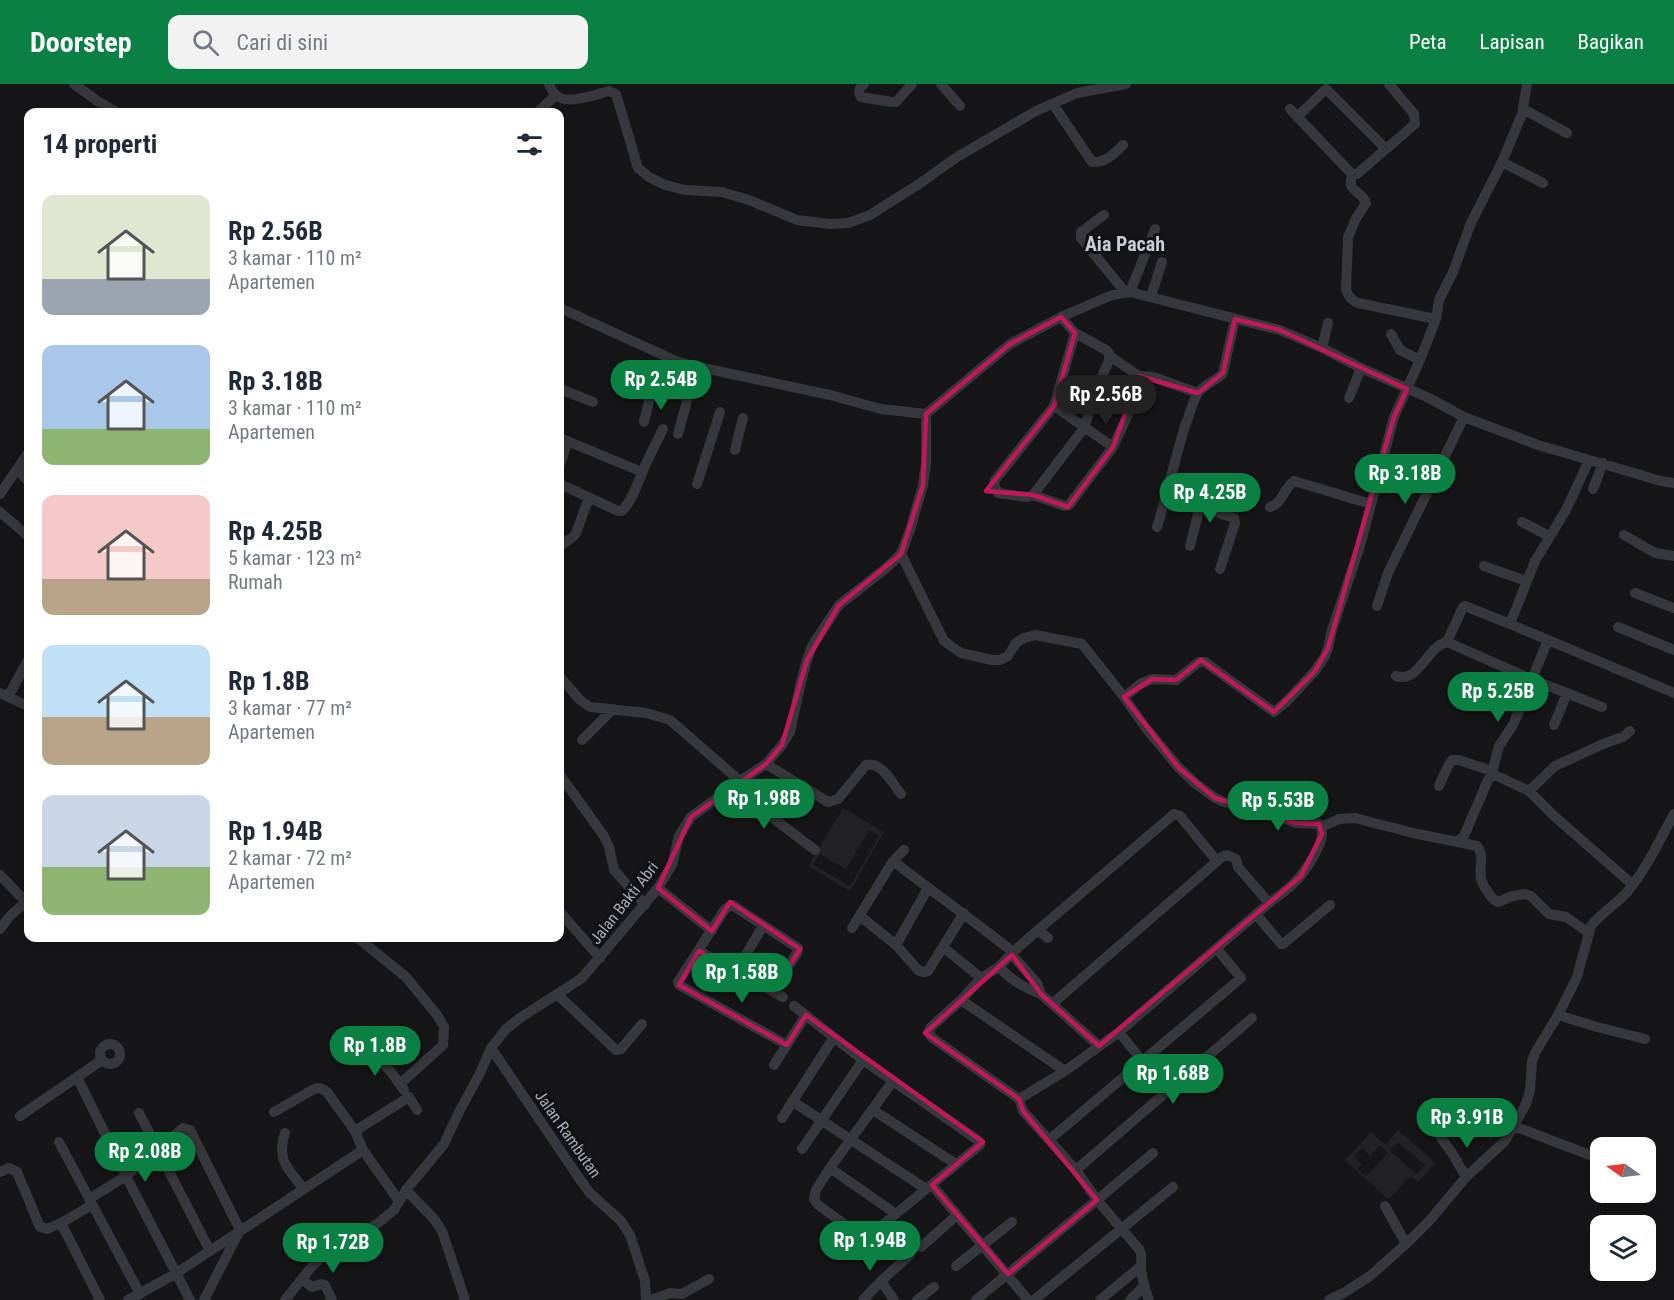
<!DOCTYPE html>
<html lang="id">
<meta charset="utf-8">
<style>
:root{--surface:#fff;--page:#f2f2f3;--text:#1f2937;--muted:#747a83;--accent:#0b8043}
body{margin:0;font-family:"Roboto Condensed",sans-serif;background:var(--page);color:var(--text);height:100vh;display:flex;flex-direction:column;font-size:22px;white-space:nowrap}
*{box-sizing:border-box;margin:0}
p{font-size:20px;color:var(--muted)}
.icon{flex:none;width:33px;height:33px;fill:none;stroke:currentColor;stroke-width:2;stroke-linecap:round;stroke-linejoin:round}
.map{position:relative;flex:1;overflow:hidden}
.panel{position:absolute;left:24px;top:24px;width:540px;height:834px;display:flex;flex-direction:column;background:var(--surface);border-radius:12px;box-shadow:0 3px 15px #0003}
.panel>*{flex:none}
.needle{width:39px;rotate:284deg}
.controls{position:absolute;left:1590px;top:1053px;display:grid;gap:12px}
.controls a{display:grid;place-items:center;width:66px;height:66px;border-radius:12px;background:var(--surface);box-shadow:0 3px 15px #0003;font-size:30px}
.price{position:absolute;translate:-50% -51px;padding:0 14px;border-radius:21px;background:var(--accent);color:#fff;font-size:20px;line-height:39px;filter:drop-shadow(0 2px 3px #0008)}
.price::after{content:'';position:absolute;left:50%;top:36px;width:18px;height:14px;margin-left:-9px;background:inherit;clip-path:polygon(0 0,100% 0,50% 100%)}
.price.active{background:#222;color:#fff}
ul{padding:0;list-style:none}
li{display:flex;align-items:center;gap:18px;height:150px;padding:0 18px}
li span{display:grid;place-items:center;flex:none;width:168px;height:120px;border-radius:12px;color:#555}
li>.icon{margin-inline-start:auto}
span .icon{width:72px;height:72px;fill:#fffc;stroke-width:1}
li b{font-size:26px}
h2{display:flex;justify-content:space-between;align-items:center;height:72px;padding:0 18px;font-size:26px}
header{display:flex;align-items:center;gap:36px;box-sizing:border-box;height:84px;padding:0 30px;background:var(--accent);color:#fff}
header strong{font-size:28px}
nav{display:flex;gap:33px;margin-inline-start:auto;font-size:21px}
.search{width:420px;height:54px;background:var(--page);display:flex;align-items:center;gap:15px;box-sizing:border-box;padding:0 21px;border-radius:12px;color:var(--muted);font-size:22px}
.map>svg:first-child{display:block}
.built{fill:#222225;fill-rule:evenodd}
.lines{fill:none;stroke-linecap:round;stroke-linejoin:round}
.street{stroke:#37383d;stroke-width:10}
.marked{fill:none;stroke:#c2185b;stroke-width:4.5;stroke-linejoin:round}
.labels{text-anchor:middle;dominant-baseline:central;stroke-width:6;stroke-linejoin:round;paint-order:stroke}
.street-label{font-size:16px;fill:#a8adb8;stroke:#111113}
.quarter-label{font-size:20px;font-weight:bold;fill:#c9ccd4;stroke:#111113}
</style>
<header>
<strong>Doorstep</strong>
<div class="search"><svg class="icon" aria-label="search" viewBox="0 0 24 24"><circle cx="10" cy="10" r="6"/><path d="M15 15l6 6"/></svg>Cari di sini</div>
<nav><a>Peta</a><a>Lapisan</a><a>Bagikan</a></nav>
</header>
<div class="map">
<svg width="1674" height="1216" viewBox="0 0 1674 1216">
<rect width="100%" height="100%" fill="#161618"/>
<path class="built" d="M843 724 884 748 850 807 808 782ZM869 746 879 752 850 802 813 781 820 770 846 785Z
M1398 1046 1435 1079 1418 1098 1410 1092 1389 1116 1345 1076 1371 1048 1385 1061ZM1398 1058 1425 1081 1417 1090 1390 1067ZM1380 1061 1388 1069 1366 1092 1358 1085 1362 1081 1354 1073 1362 1064 1370 1072Z"/>
<g class="lines">
<path class="street" d="M74 0 96 16 116 28
M549 0C551 4 553 10 557 12 568 21 597 10 609 7L616 10 638 84 649 93 665 101 685 106 722 108 749 116 797 136 830 140 848 139 870 131 919 100 957 73 1036 27 1077 9 1126 0
M864 0 860 4 859 9 861 13 892 18H896L912 0
M941 0 960 22
M1053 20 1092 78C1105 79 1114 70 1123 61
M1290 25 1348 86 1353 91 1357 90 1415 40 1414 30 1389 0
M1523 25 1567 49
M538 28 555 12
M1297 33 1326 5 1385 64
M1502 78 1543 99
M1353 91C1344 107 1363 107 1366 119L1355 136 1348 154 1346 206C1349 213 1351 216 1358 219L1436 235
M1104 131 1081 148V154L1125 208
M1130 208 1155 145
M1151 212 1162 178
M560 224 676 277 694 282 830 311 881 325 926 330 1010 260 1061 233 1112 211 1130 208 1280 246 1322 264 1361 284 1429 314 1464 333 1538 361 1661 397 1674 399
M1075 249 1054 322 1113 363
M1391 250 1400 266 1420 276
M1322 264 1328 239
M1110 272 1139 292 1153 293 1198 309
M560 305 593 318
M1349 314 1361 284
M1054 322 995 396 994 402 998 409 1027 413 1033 411 1065 422 1069 421 1113 363 1131 324 1139 292
M644 338 651 309
M678 350 687 317
M560 354 642 388
M735 366 743 334
M1589 376 1566 426 1535 477 1510 540 1674 609
M560 380 568 357
M17 385 28 397
M560 400 618 427H622C632 417 637 401 642 389 648 374 656 359 663 345
M697 400 720 328
M1593 405 1603 379
M0 410 28 369
M1033 411 1084 344 1095 309 1109 276V269L1106 266 1075 249 1061 233
M1167 412 1234 434 1235 439 1220 485
M1270 423C1283 419 1284 404 1294 397L1371 420
M0 428 28 452
M1522 438 1549 452
M1157 443C1168 408 1175 373 1186 339 1190 330 1192 318 1198 309 1205 299 1216 298 1223 289L1235 235
M1624 451 1655 469 1674 472
M560 462 573 453 576 449 589 413
M1190 462 1200 422
M901 470 944 557 961 569 992 576H1000L1008 572 1016 559 1024 554 1035 551 1082 560 1124 613 1145 643 1179 684 1195 699 1215 714 1224 718 1269 729 1296 739 1319 740C1321 743 1322 745 1322 749 1322 762 1305 788 1295 798 1288 806 1278 812 1269 819L1119 948 1065 987 1019 1015
M1484 482 1526 497
M1635 509 1674 524
M1377 522 1388 489 1464 333
M1618 543 1674 566
M1447 558 1463 523 1465 522 1510 540
M1396 592C1419 600 1427 562 1447 558L1531 595 1602 623
M560 593 580 616 590 623 646 629 670 636 740 697
M0 609 28 622
M8 613 28 576
M1124 613 1142 599 1152 595 1176 596 1199 578H1205L1274 628 1287 617 1315 587 1325 572 1328 564 1332 546 1360 462 1394 333 1420 276 1436 235 1439 216 1453 188 1471 139 1502 78 1522 30 1527 0
M1554 641 1567 609
M582 656 613 625
M766 680 828 718 838 715 866 681C882 677 892 699 901 710
M560 691 604 752 609 763 614 786 645 821
M1491 692 1499 662 1513 641 1548 556
M734 702 752 718 815 766
M1439 702 1448 682 1452 676H1459L1492 687
M1529 707 1555 682 1603 660 1623 653 1630 647
M1321 743 1339 735 1355 734 1413 749 1477 762C1488 776 1472 789 1488 808 1491 813 1493 816 1498 818L1513 812 1525 810 1531 812 1549 830 1566 833 1589 849
M1458 757 1464 752 1488 696 1491 692H1497L1529 707 1553 731 1633 801
M893 777C933 808 974 837 1013 868L999 883 981 894 961 916 930 944 929 947 931 953 1019 1015 1023 1027 1076 1086 1097 1116 976 1216
M0 791 26 818
M658 804 712 847
M560 828 600 874
M1256 830 1281 860H1283L1330 821
M860 832 896 861 928 804
M852 844 893 777 904 766
M0 845 10 832 28 816
M1038 846 1174 730 1180 732 1216 776
M358 854 406 893 437 931 444 943 443 961 400 1000
M896 861 919 887 925 888 928 887 964 829
M943 863 981 894
M699 867 783 913
M1013 868 1038 846 1048 854
M1012 871 1037 899 1041 910 1099 962
M999 883C1011 896 1024 904 1041 910
M736 887 763 842
M773 907 797 869 798 864 732 821 725 825 678 898 679 901 787 961
M557 910 616 966 621 965 642 940
M961 916 1065 987
M1052 920 1222 773 1227 771 1236 775 1238 783 1269 819
M794 922 867 979 979 1057 980 1061 853 1165
M1558 931 1597 943 1645 955
M1119 948 1143 978 1168 1006
M100 970a10 10 0 1 1 20 0a10 10 0 1 1-20 0Z
M491 964 579 1094 590 1109 621 1137 630 1151 645 1197 646 1216
M371 968 391 988 404 1006
M774 981 806 931
M77 993 126 1092 190 1216
M792 1017 926 1105
M873 1026 956 1080
M274 1028 314 1005C320 1003 322 1005 327 1008L355 1047 363 1066 399 1117
M139 1029 210 1167
M20 1032 102 976
M782 1034 834 953
M1514 1042 1600 1075
M355 1047 409 1013 417 1026
M285 1049C276 1076 288 1085 304 1105
M1441 1054 1452 1069 1466 1093
M1049 1056 1241 894 1217 865
M59 1058 140 1210
M802 1065 863 976
M830 1084 896 1130
M1076 1086 1252 934
M0 1088 9 1084 17 1088 40 1143 47 1145 61 1139 100 1216
M932 1101 1028 1216
M406 1106 434 1135 442 1147 465 1216
M89 1115 126 1092 183 1044 190 1046 240 1146 204 1216
M1385 1122 1406 1160
M61 1139 92 1121
M865 1155 818 1121 814 1115 816 1106 830 1084 893 997
M921 1163 957 1131
M956 1182 1012 1138
M302 1195 312 1203 321 1200 325 1201 332 1216
M128 1216 175 1190 363 1066
M285 1216 313 1181 329 1167 377 1140 394 1126 406 1106 444 1060 458 1030 479 991 491 964 506 945 520 934 582 894 658 804 672 781 679 752 691 733 740 697 766 680 782 661 790 648 801 598 807 576 812 562 839 521 885 485 901 470 910 446 923 401 926 379V330
M651 1216 670 1209 682 1210 709 1195
M863 1216 881 1197
M894 1216 881 1197 910 1171
M917 1216 934 1203
M1034 1216 1173 1103
M1100 1216 1141 1182
M1130 1216 1144 1202
M1149 1216C1145 1205 1141 1194 1141 1182 1141 1174 1143 1171 1138 1164L1097 1116 1153 1069
M1329 1216 1345 1208 1370 1192 1406 1160 1430 1136 1466 1093 1505 1057 1526 1020 1530 1006 1532 978 1535 969 1558 931 1577 893 1591 842C1602 828 1617 820 1628 807 1647 784 1660 755 1674 730"/>
</g>
<path class="marked" d="M1061 233 1075 249 1054 322 986 407 1033 411 1068 423 1113 363 1139 292 1198 309 1223 289 1235 235 1280 246 1407 305 1394 333 1328 564 1315 587 1274 628 1201 576 1176 596 1152 595 1124 613 1179 684 1215 714 1296 739 1319 740 1322 750 1301 792 1099 962 1041 910 1012 871 925 949 1019 1015 1023 1027 1097 1116 1008 1190 932 1101 983 1058 806 931 787 961 679 901 699 867 773 907 800 865 730 818 712 847 658 804 691 733 766 680 782 661 807 576 839 521 901 470 923 401 926 330 1010 260Z"/>
<g class="labels">
<g class="street-label">
<text transform="translate(624 819) rotate(-52)">Jalan Bakti Abri</text>
<text transform="translate(568 1050) rotate(55)">Jalan Rambutan</text>
</g>
<g class="quarter-label">
<text x="1125" y="160">Aia Pacah</text>
</g>
</g>
</svg>
<div class="controls">
<a><svg class="needle" viewBox="-14 -14 28 28"><path d="M0-13l5 13h-10z" fill="#e53935"/><path d="M0 13l5-13h-10z" fill="#747a83"/></svg></a>
<a><svg class="icon" aria-label="layers" viewBox="0 0 24 24"><path d="M12 4l9 5-9 5-9-5zM3 14l9 5 9-5"/></svg></a>
</div>
<b class="price" style="left:661px;top:327px">Rp 2.54B</b>
<b class="price active" style="left:1106px;top:342px">Rp 2.56B</b>
<b class="price" style="left:1405px;top:421px">Rp 3.18B</b>
<b class="price" style="left:1210px;top:440px">Rp 4.25B</b>
<b class="price" style="left:1498px;top:639px">Rp 5.25B</b>
<b class="price" style="left:764px;top:746px">Rp 1.98B</b>
<b class="price" style="left:1278px;top:748px">Rp 5.53B</b>
<b class="price" style="left:742px;top:920px">Rp 1.58B</b>
<b class="price" style="left:375px;top:993px">Rp 1.8B</b>
<b class="price" style="left:1173px;top:1021px">Rp 1.68B</b>
<b class="price" style="left:1467px;top:1065px">Rp 3.91B</b>
<b class="price" style="left:145px;top:1099px">Rp 2.08B</b>
<b class="price" style="left:870px;top:1188px">Rp 1.94B</b>
<b class="price" style="left:333px;top:1190px">Rp 1.72B</b>
<section class="panel">
<h2>14 properti<svg class="icon" aria-label="filters" viewBox="0 0 24 24"><path d="M4 7h16M4 17h16"/><circle cx="9" cy="7" r="2"/><circle cx="15" cy="17" r="2"/></svg></h2>
<ul>
<li><span style="background:linear-gradient(#dfe7d0 70%,#9aa5b1 0)"><svg class="icon" aria-label="home" viewBox="0 0 24 24"><path d="M3 11l9-7 9 7M6 9v11h12V9"/></svg></span><div><b>Rp 2.56B</b><p>3 kamar · 110 m²</p><p>Apartemen</p></div></li>
<li><span style="background:linear-gradient(#a9c7e8 70%,#8fb573 0)"><svg class="icon" aria-label="home" viewBox="0 0 24 24"><path d="M3 11l9-7 9 7M6 9v11h12V9"/></svg></span><div><b>Rp 3.18B</b><p>3 kamar · 110 m²</p><p>Apartemen</p></div></li>
<li><span style="background:linear-gradient(#f6c9c9 70%,#b9a48a 0)"><svg class="icon" aria-label="home" viewBox="0 0 24 24"><path d="M3 11l9-7 9 7M6 9v11h12V9"/></svg></span><div><b>Rp 4.25B</b><p>5 kamar · 123 m²</p><p>Rumah</p></div></li>
<li><span style="background:linear-gradient(#bfe0f5 60%,#b9a48a 0)"><svg class="icon" aria-label="home" viewBox="0 0 24 24"><path d="M3 11l9-7 9 7M6 9v11h12V9"/></svg></span><div><b>Rp 1.8B</b><p>3 kamar · 77 m²</p><p>Apartemen</p></div></li>
<li><span style="background:linear-gradient(#c9d6e8 60%,#8fb573 0)"><svg class="icon" aria-label="home" viewBox="0 0 24 24"><path d="M3 11l9-7 9 7M6 9v11h12V9"/></svg></span><div><b>Rp 1.94B</b><p>2 kamar · 72 m²</p><p>Apartemen</p></div></li>
</ul>
</section>
</div>
